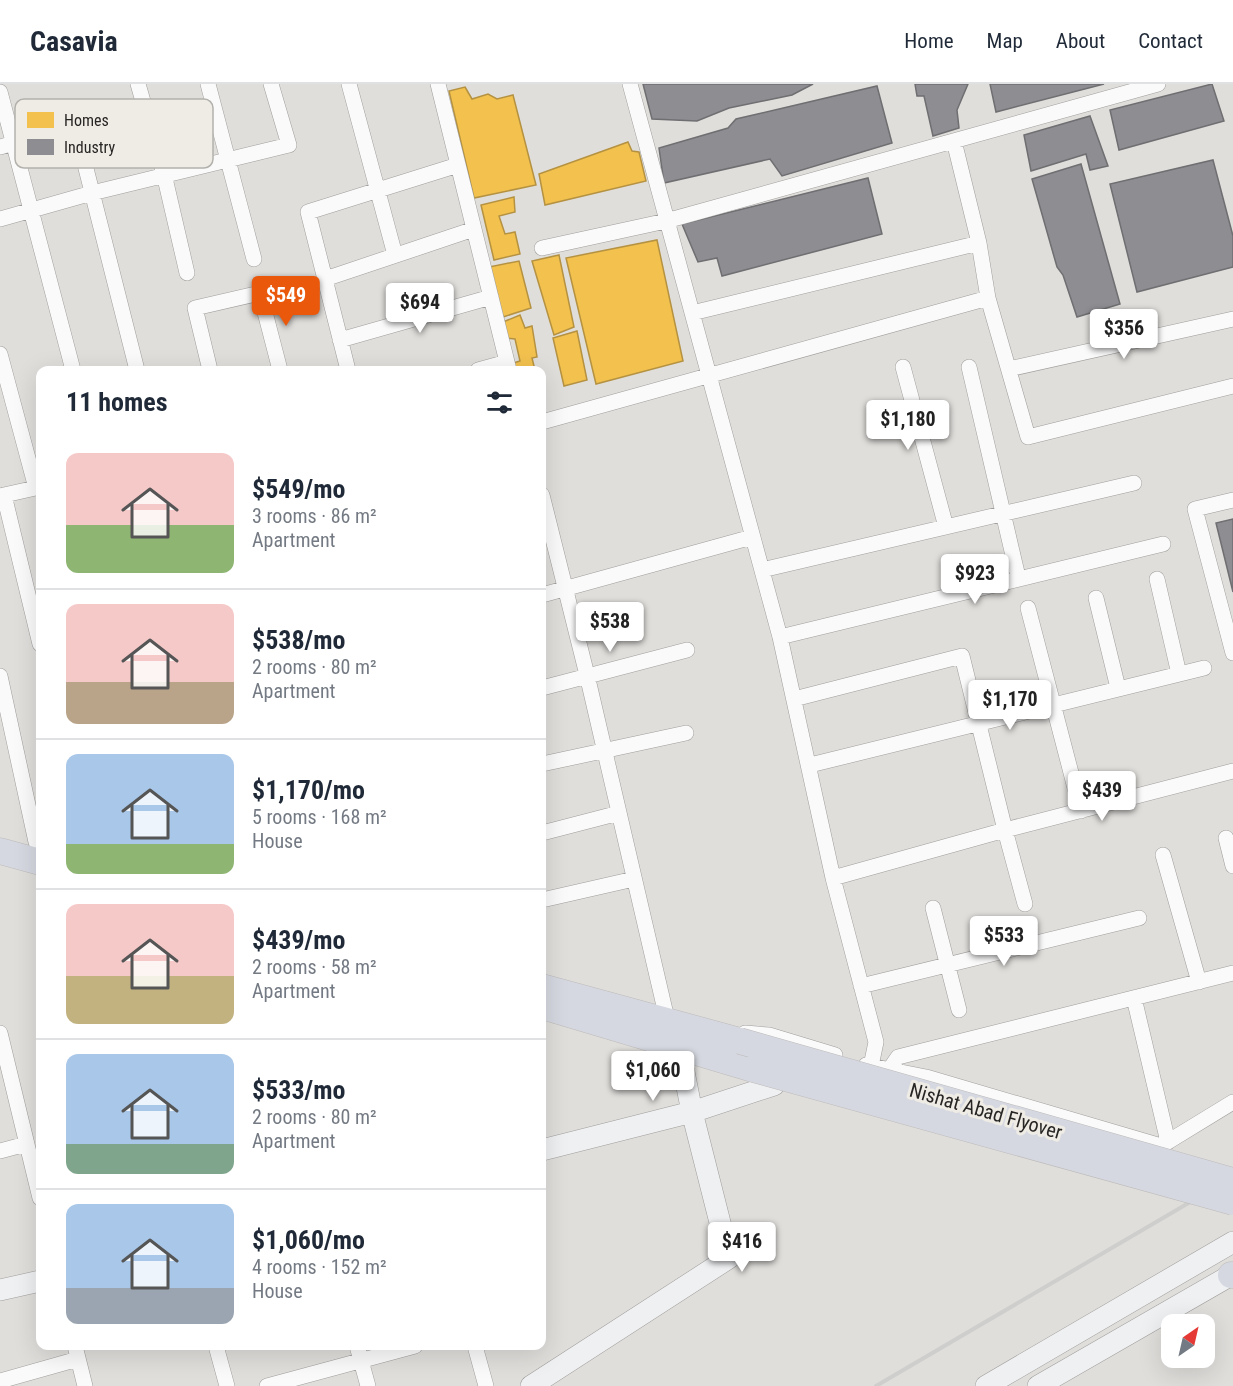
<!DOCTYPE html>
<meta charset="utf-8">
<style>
:root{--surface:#fff;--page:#f6f6f7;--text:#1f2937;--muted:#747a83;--line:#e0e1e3;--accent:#ea580c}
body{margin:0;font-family:"Roboto Condensed",sans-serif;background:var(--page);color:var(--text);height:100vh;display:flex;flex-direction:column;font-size:22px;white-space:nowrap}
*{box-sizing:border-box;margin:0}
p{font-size:20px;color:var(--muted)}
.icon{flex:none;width:33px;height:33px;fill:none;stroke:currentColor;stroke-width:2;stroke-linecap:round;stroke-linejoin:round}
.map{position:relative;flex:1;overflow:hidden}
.details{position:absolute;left:36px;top:282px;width:510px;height:984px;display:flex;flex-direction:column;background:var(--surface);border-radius:12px;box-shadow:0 6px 24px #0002}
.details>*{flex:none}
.needle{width:39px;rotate:34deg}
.buttons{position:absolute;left:1161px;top:1230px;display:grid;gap:12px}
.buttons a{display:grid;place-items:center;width:54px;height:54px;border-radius:12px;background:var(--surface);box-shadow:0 6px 24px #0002;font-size:30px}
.price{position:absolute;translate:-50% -51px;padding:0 14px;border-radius:6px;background:#fff;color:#222;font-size:20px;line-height:39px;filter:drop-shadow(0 2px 3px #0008)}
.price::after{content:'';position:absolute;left:50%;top:36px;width:18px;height:14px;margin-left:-9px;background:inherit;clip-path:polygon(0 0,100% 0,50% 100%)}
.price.active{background:var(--accent);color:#fff}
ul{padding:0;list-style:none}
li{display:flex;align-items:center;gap:18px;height:150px;padding:0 30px}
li+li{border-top:2px solid var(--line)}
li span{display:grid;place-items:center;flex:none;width:168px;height:120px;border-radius:12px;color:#555}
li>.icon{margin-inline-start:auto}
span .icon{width:72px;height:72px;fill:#fffc;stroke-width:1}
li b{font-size:26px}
h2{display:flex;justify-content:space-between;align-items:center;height:72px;padding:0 30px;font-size:26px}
header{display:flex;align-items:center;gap:36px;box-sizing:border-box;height:84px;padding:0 30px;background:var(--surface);border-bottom:2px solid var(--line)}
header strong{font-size:28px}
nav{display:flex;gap:33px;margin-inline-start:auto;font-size:21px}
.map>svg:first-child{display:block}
.homes{fill:#f2c14e;stroke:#b59241;stroke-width:1.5}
.industry{fill:#8d8d92;stroke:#6f6e71;stroke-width:1.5}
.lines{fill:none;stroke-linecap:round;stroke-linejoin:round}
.street-casing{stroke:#a09e9c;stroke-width:16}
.secondary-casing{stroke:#a09e9c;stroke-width:22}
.highway-casing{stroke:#bdbbba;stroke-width:27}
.street{stroke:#fafafa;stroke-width:15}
.secondary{stroke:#eff0f2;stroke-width:21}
.highway{stroke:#d5d8e0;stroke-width:26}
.rail{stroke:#cececd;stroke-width:4}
.highway-bridge-casing{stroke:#bdbbba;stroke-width:27;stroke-linecap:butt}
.highway-bridge{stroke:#d5d8e0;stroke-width:26}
.labels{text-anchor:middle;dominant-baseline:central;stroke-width:6;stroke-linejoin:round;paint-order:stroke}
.street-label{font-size:20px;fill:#282624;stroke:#efece6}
.key{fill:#efece6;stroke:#b3b1ac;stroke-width:1.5}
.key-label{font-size:16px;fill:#282624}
</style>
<header>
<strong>Casavia</strong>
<nav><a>Home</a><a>Map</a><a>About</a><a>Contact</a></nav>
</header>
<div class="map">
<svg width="1233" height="1302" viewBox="0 0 1233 1302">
<rect width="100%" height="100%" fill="#e0dedb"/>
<path class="homes" d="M465 3 472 15 488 10 497 15 513 11 536 101 474 114 449 7Z
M628 58 632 67 639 68 646 97 545 121 539 90Z
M514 113 515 128 499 132 505 150 515 148 520 170 494 176 481 121Z
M657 156 683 277 596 300 566 174Z
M559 171 574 243 554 251 532 177Z
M519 177 531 224 503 233 489 183Z
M520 231 525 244 532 242 537 273 532 274 535 286H512L510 280 520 277 515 255 506 254 503 238Z
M577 247 587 296 564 302 553 254Z"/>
<path class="industry" d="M643 0H813L792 11 729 24 697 37 652 35Z
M915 0H968L957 26 959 44 933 52 924 12H917Z
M990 0H1104L996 28Z
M1212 0 1224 37 1119 66 1110 26Z
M877 2 892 59 782 92 770 75 664 99 659 64 728 44 736 35Z
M1090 32 1108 82 1090 86 1086 70 1031 87 1024 51Z
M1213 76 1233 152V183L1137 208 1110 100Z
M1081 80 1120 220 1077 233 1063 191 1057 183 1032 95Z
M868 94 882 150 722 192 717 174 698 178 682 140Z
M1233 435V508L1216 439Z"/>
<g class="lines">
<g class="street-casing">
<path id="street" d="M138 0 164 90 187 189
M208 0 254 175
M349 0 395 171
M438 0 509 286
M630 0 780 553 833 794 876 958 871 982
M0 8 73 286
M954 57 979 159 988 214 1028 353 1233 302
M0 63 75 41 137 286
M0 135 92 109 289 61 271 0
M542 164 666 137 1158 0
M325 195 474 145
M692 229 979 159
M340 256 491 213
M0 270 36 404
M903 283 946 443
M969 283 1018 493
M1009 285 1233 235
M210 286 195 224 260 209 280 286
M348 286 308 128 458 81
M478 286 507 278
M542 338 988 214
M4 411 40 560
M542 411 587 591 668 939
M0 412 40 403
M1233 416 1195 425 1233 569
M762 486 1134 399
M1157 495 1179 590
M542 511 752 453
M1096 514 1118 604
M1028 524 1081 727
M780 553 1163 460
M0 592 36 758
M542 604 687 566
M794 615 962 572 1005 746 833 794
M542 680 686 649
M810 681 1204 584
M542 749 619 729
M1226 754 1233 782
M1163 771 1199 898
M542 816 634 795
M1025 820 1005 746 1233 687
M933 824 959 926
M861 902 1139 834
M1134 914 1168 1058
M0 949 40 1114
M745 949 769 951 835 971
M866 981 926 993 1161 1062 1233 1018
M889 986 898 973 1233 889
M0 1067 26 1060
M75 1262 85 1302
M216 1262 227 1302
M357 1262 368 1302
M475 1262 486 1302
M0 1297 78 1275
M267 1302 415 1262"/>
</g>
<g class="secondary-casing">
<path id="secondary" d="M542 1066 692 1028 774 1001
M0 1206 40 1197
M531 1302 729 1174 692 1028 679 963
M986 1302 1233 1158
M1038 1302 1233 1190"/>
</g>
<g class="highway-casing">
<path id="highway" d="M0 767 40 778
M542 903 740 957
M542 922 753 985
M1231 1191H1233"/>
</g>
<use href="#street" class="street"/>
<use href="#secondary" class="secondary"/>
<use href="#highway" class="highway"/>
<path class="rail" d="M876 1302 1233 1093"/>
<g class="highway-bridge-casing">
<path id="highway-bridge" d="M740 957 1233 1097
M753 985 1233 1118"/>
</g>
<use href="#highway-bridge" class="highway-bridge"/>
</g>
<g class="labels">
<g class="street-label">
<text transform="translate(986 1027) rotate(16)">Nishat Abad Flyover</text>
</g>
</g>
<rect x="15" y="15" width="198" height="69" rx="9" class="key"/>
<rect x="27" y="28" width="27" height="16" fill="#f2c14e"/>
<rect x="27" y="55" width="27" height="16" fill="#8d8d92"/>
<g class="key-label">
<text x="64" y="42">Homes</text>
<text x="64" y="69">Industry</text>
</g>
</svg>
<div class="buttons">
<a><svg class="needle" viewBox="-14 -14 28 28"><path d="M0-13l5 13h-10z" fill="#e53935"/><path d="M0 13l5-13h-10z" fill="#747a83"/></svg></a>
</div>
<b class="price active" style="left:286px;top:243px">$549</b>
<b class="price" style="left:420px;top:250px">$694</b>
<b class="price" style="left:1124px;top:276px">$356</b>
<b class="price" style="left:908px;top:367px">$1,180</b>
<b class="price" style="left:975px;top:521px">$923</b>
<b class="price" style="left:610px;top:569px">$538</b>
<b class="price" style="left:1010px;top:647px">$1,170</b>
<b class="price" style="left:1102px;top:738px">$439</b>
<b class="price" style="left:1004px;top:883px">$533</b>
<b class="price" style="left:653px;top:1018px">$1,060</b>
<b class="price" style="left:742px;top:1189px">$416</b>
<section class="details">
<h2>11 homes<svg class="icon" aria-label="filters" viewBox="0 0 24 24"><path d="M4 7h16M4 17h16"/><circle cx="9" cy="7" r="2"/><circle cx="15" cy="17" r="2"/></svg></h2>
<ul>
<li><span style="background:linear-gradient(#f6c9c9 60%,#8fb573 0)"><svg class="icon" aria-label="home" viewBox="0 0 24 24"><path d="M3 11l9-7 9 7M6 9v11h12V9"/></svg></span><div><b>$549/mo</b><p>3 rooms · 86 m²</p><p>Apartment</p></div></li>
<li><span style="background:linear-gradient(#f6c9c9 65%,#b9a48a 0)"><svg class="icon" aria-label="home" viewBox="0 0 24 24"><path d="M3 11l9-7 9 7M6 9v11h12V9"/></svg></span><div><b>$538/mo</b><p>2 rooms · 80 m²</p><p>Apartment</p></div></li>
<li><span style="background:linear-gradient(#a9c7e8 75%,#8fb573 0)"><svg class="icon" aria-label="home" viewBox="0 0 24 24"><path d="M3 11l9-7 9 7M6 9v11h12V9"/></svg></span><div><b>$1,170/mo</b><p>5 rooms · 168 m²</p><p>House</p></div></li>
<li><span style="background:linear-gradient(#f6c9c9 60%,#c2b280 0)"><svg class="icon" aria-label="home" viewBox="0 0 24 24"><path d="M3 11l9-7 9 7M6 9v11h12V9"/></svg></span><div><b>$439/mo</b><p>2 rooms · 58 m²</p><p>Apartment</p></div></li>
<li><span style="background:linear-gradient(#a9c7e8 75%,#7fa58c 0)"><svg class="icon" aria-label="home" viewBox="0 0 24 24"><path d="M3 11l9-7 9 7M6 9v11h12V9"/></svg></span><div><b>$533/mo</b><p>2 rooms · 80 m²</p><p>Apartment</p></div></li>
<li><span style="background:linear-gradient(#a9c7e8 70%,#9aa5b1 0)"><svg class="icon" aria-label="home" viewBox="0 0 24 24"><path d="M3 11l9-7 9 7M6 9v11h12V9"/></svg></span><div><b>$1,060/mo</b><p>4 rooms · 152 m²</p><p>House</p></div></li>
</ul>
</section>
</div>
